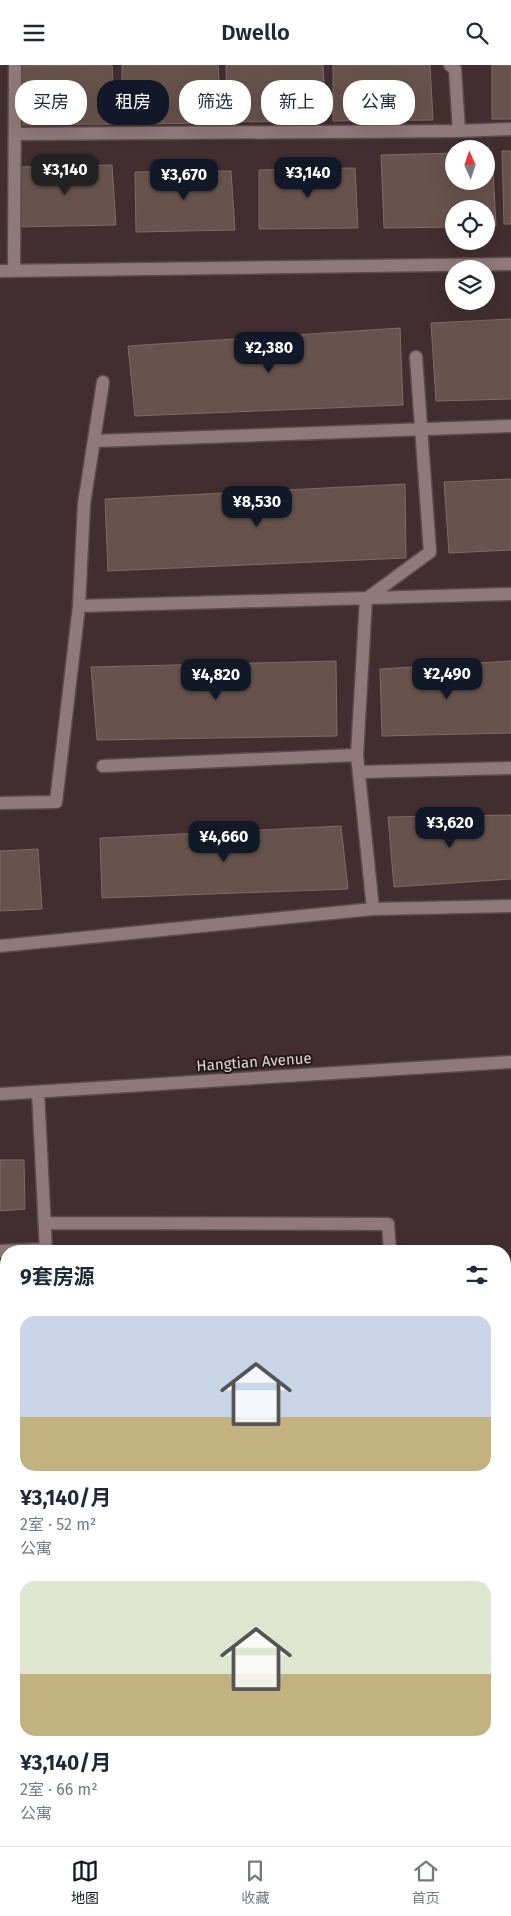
<!DOCTYPE html>
<html lang="zh">
<meta charset="utf-8">
<style>
:root{--surface:#fff;--page:#f6f6f7;--text:#1f2937;--muted:#747a83;--line:#e0e1e3;--accent:#111827}
body{margin:0;font-family:"Fira Sans","Noto Sans SC",sans-serif;background:var(--page);color:var(--text);height:100vh;display:flex;flex-direction:column;font-size:19px;white-space:nowrap}
*{box-sizing:border-box;margin:0}
p{font-size:16px;color:var(--muted)}
.icon{flex:none;width:28px;height:28px;fill:none;stroke:currentColor;stroke-width:2;stroke-linecap:round;stroke-linejoin:round}
.map{position:relative;flex:1;overflow:hidden}
.panel{position:absolute;left:0px;top:1180px;width:511px;height:601px;display:flex;flex-direction:column;background:var(--surface);border-radius:20px 20px 0 0;box-shadow:0 5px 20px #0002}
.panel>*{flex:none}
.banner{position:absolute;left:15px;top:15px;width:481px;height:45px;display:flex;gap:10px}
.needle{width:32px;rotate:357deg}
.buttons{position:absolute;left:445px;top:75px;display:grid;gap:10px}
.buttons a{display:grid;place-items:center;width:50px;height:50px;border-radius:50%;background:var(--surface);box-shadow:0 5px 20px #0002;font-size:25px}
.price{position:absolute;translate:-50% -42px;padding:0 11px;border-radius:10px;background:var(--accent);color:#fff;font-size:16px;line-height:32px;filter:drop-shadow(0 1px 2px #0008)}
.price::after{content:'';position:absolute;left:50%;top:30px;width:15px;height:11px;margin-left:-8px;background:inherit;clip-path:polygon(0 0,100% 0,50% 100%)}
.price.on{background:#222;color:#fff}
ul{padding:0;list-style:none}
li{display:grid;align-content:center;gap:10px;height:265px;padding:0 20px}
li span{display:grid;place-items:center;height:155px;border-radius:15px;color:#555}
li>.icon{margin-inline-start:auto}
span .icon{width:90px;height:90px;fill:#fffc;stroke-width:1}
li b{font-size:21px}
h2{display:flex;justify-content:space-between;align-items:center;height:60px;padding:0 20px;font-size:21px}
.tag{padding:0 18px;border-radius:20px;background:var(--surface);box-shadow:0 5px 20px #0002;font-size:18px;line-height:45px}
.tag.on{background:var(--accent);color:#fff}
header{display:flex;justify-content:space-between;align-items:center;height:65px;padding:0 20px;background:var(--surface);font-size:22px;font-weight:600}
.dock{display:flex;justify-content:space-around;align-items:center;height:70px;border-top:1px solid var(--line);background:var(--surface);font-size:14px;color:var(--muted)}
.dock a{display:grid;justify-items:center;gap:2px}
.dock .on{color:var(--accent)}
.map>svg:first-child{display:block}
.building{fill:#67534b;stroke:#7e6a61}
.lines{fill:none;stroke-linecap:round;stroke-linejoin:round}
.minor-casing{stroke:#5c4b4d;stroke-width:15}
.minor{stroke:#90797a;stroke-width:12}
.labels{text-anchor:middle;dominant-baseline:central;stroke-width:4;stroke-linejoin:round;paint-order:stroke}
.street-label{font-size:15px;fill:#e2d4d5;stroke:#23191a}
</style>
<header><svg class="icon" aria-label="menu" viewBox="0 0 24 24"><path d="M4 6h16M4 12h16M4 18h16"/></svg>Dwello<svg class="icon" aria-label="search" viewBox="0 0 24 24"><circle cx="10" cy="10" r="6"/><path d="M15 15l6 6"/></svg></header>
<div class="map">
<svg width="511" height="1781" viewBox="0 0 511 1781">
<rect width="100%" height="100%" fill="#422e30"/>
<path class="building" d="M112 0 116 59 16 60V1Z
M122 0H218L222 58 122 59Z
M226 0H323L326 56 227 57Z
M333 0H430L433 55 333 56Z
M492 0H511V54H492Z
M502 86H511V159H504Z
M486 87H492L496 161H486V144H454V162L384 163 381 90 454 88V116H486Z
M112 100 116 160 16 162V102Z
M355 103 358 163 259 164V105Z
M231 106 235 165 136 167 135 107Z
M511 254V334L436 336 431 258Z
M400 263 403 340 135 351 128 281Z
M511 414V485L449 488 444 417Z
M405 419 406 493 108 506 105 434Z
M336 596 337 671 97 675 91 602Z
M511 596V668L382 671 380 604Z
M511 750V814L394 822 388 752Z
M341 761 348 824 102 833 100 773Z
M38 784 42 844 0 846V786Z
M0 1095H24L25 1144 0 1146Z"/>
<g class="lines">
<g class="minor-casing">
<path id="minor" d="M450 0 455 4 459 66 511 64
M15 69 459 66
M0 206 511 199
M14 206 15 0
M94 376 511 361
M79 541 511 529
M103 701 357 690
M359 707 511 703
M0 738 56 737 79 541 84 439 103 317
M373 844 357 690 366 534 430 487 416 292
M0 881 373 844 511 841
M38 1027 46 1186
M0 1029 511 997
M45 1158 388 1159 390 1186
M0 1186 46 1184
M0 1299H6
M505 1309 511 1310
M505 1591 511 1590
M0 1639 6 1638
M505 1720 511 1719
M0 1771 6 1770
M453 1775V1781
M313 1781 314 1775"/>
</g>
<use href="#minor" class="minor"/>
</g>
<g class="labels">
<g class="street-label">
<text transform="translate(254 997) rotate(-4)">Hangtian Avenue</text>
</g>
</g>
</svg>
<div class="buttons">
<a><svg class="needle" viewBox="-14 -14 28 28"><path d="M0-13l5 13h-10z" fill="#e53935"/><path d="M0 13l5-13h-10z" fill="#747a83"/></svg></a>
<a><svg class="icon" aria-label="locate" viewBox="0 0 24 24"><circle cx="12" cy="12" r="6"/><path d="M12 2v4M12 18v4M2 12h4M18 12h4"/></svg></a>
<a><svg class="icon" aria-label="layers" viewBox="0 0 24 24"><path d="M12 4l9 5-9 5-9-5zM3 14l9 5 9-5"/></svg></a>
</div>
<b class="price on" style="left:65px;top:131px">¥3,140</b>
<b class="price" style="left:308px;top:134px">¥3,140</b>
<b class="price" style="left:184px;top:136px">¥3,670</b>
<b class="price" style="left:269px;top:309px">¥2,380</b>
<b class="price" style="left:257px;top:463px">¥8,530</b>
<b class="price" style="left:447px;top:635px">¥2,490</b>
<b class="price" style="left:216px;top:636px">¥4,820</b>
<b class="price" style="left:450px;top:784px">¥3,620</b>
<b class="price" style="left:224px;top:798px">¥4,660</b>
<div class="banner">
<a class="tag">买房</a>
<a class="tag on">租房</a>
<a class="tag">筛选</a>
<a class="tag">新上</a>
<a class="tag">公寓</a>
</div>
<section class="panel">
<h2>9套房源<svg class="icon" aria-label="filters" viewBox="0 0 24 24"><path d="M4 7h16M4 17h16"/><circle cx="9" cy="7" r="2"/><circle cx="15" cy="17" r="2"/></svg></h2>
<ul>
<li><span style="background:linear-gradient(#c9d6e8 65%,#c2b280 0)"><svg class="icon" aria-label="home" viewBox="0 0 24 24"><path d="M3 11l9-7 9 7M6 9v11h12V9"/></svg></span><div><b>¥3,140/月</b><p>2室 · 52 m²</p><p>公寓</p></div></li>
<li><span style="background:linear-gradient(#dfe7d0 60%,#c2b280 0)"><svg class="icon" aria-label="home" viewBox="0 0 24 24"><path d="M3 11l9-7 9 7M6 9v11h12V9"/></svg></span><div><b>¥3,140/月</b><p>2室 · 66 m²</p><p>公寓</p></div></li>
</ul>
</section>
</div>
<nav class="dock">
<a class="on"><svg class="icon" aria-label="map" viewBox="0 0 24 24"><path d="M3 6l6-2 6 2 6-2v14l-6 2-6-2-6 2zM9 4v14M15 6v14"/></svg>地图</a>
<a><svg class="icon" aria-label="saved" viewBox="0 0 24 24"><path d="M7 4h10v16l-5-4-5 4z"/></svg>收藏</a>
<a><svg class="icon" aria-label="home" viewBox="0 0 24 24"><path d="M3 11l9-7 9 7M6 9v11h12V9"/></svg>首页</a>
</nav>
